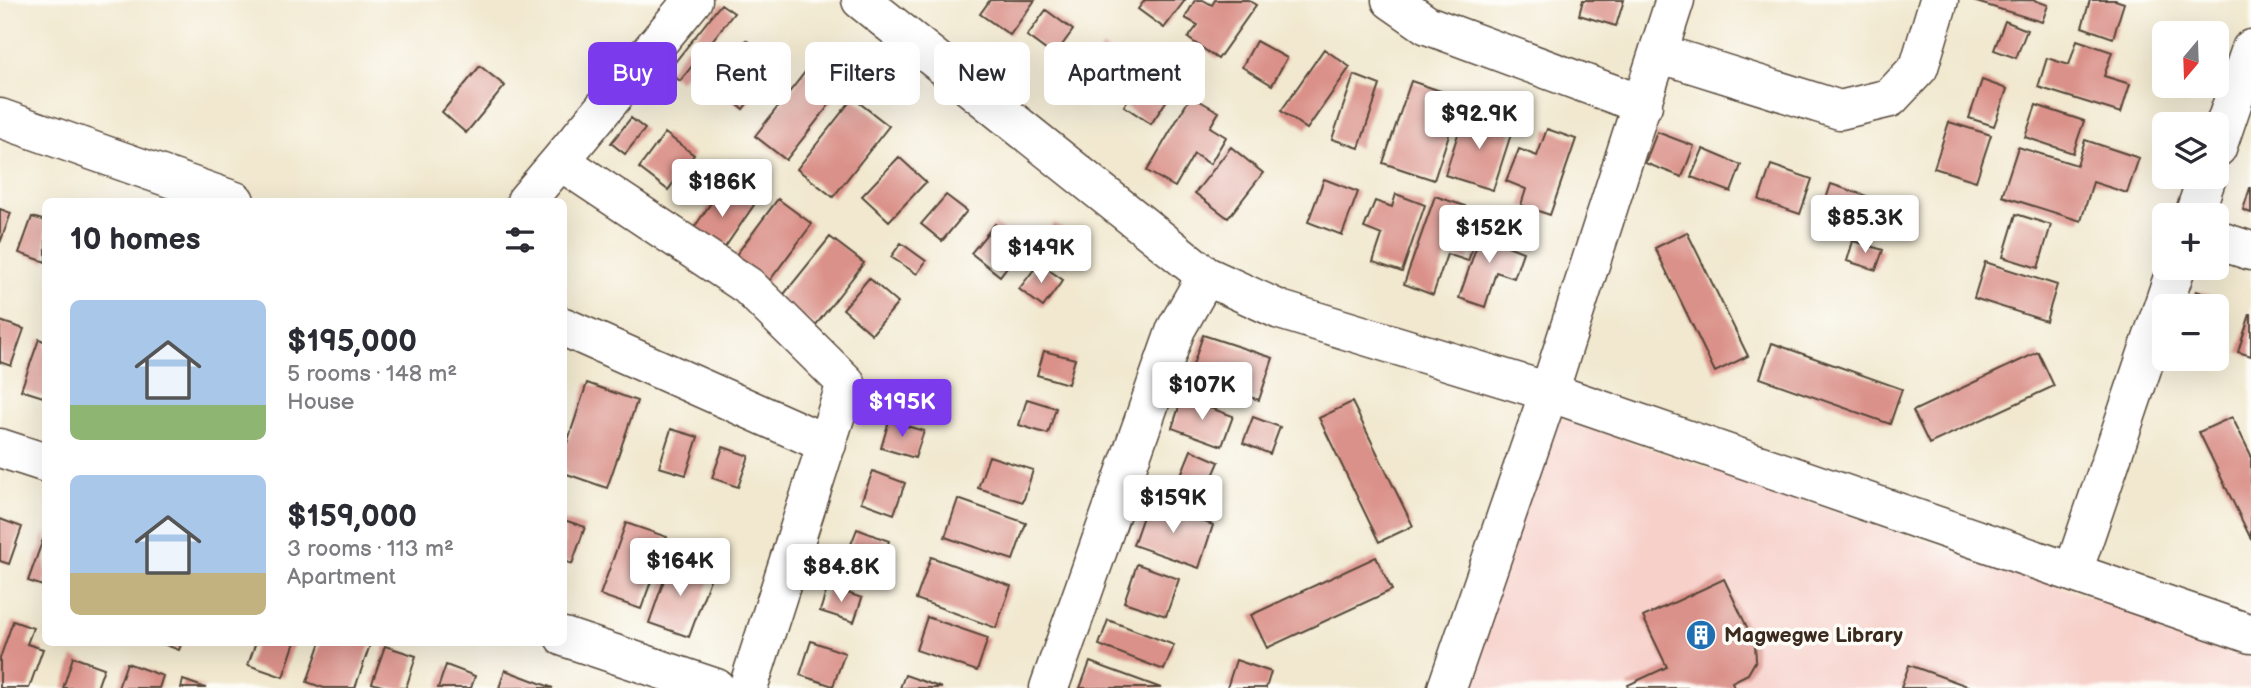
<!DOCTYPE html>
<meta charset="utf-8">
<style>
:root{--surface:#fff;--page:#f7f7f7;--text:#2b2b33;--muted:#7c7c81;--accent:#7c3aed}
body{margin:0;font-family:"Balsamiq Sans",sans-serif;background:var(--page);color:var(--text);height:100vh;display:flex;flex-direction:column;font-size:26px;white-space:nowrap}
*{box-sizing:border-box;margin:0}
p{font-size:23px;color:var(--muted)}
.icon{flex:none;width:38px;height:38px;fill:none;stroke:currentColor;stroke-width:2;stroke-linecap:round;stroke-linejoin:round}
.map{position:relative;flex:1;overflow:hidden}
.panel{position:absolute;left:42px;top:198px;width:525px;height:448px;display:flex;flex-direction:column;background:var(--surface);border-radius:10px;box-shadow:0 7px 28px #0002}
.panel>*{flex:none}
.top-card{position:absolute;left:588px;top:42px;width:665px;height:63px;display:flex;gap:14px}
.needle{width:46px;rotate:199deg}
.controls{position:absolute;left:2152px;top:21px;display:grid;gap:14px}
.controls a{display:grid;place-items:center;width:77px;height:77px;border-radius:10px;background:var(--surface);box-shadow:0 7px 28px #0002;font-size:35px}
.price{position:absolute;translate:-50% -60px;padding:0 16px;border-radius:7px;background:#fff;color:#222;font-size:23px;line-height:46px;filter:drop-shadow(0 2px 4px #0008)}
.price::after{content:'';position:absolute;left:50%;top:42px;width:21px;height:16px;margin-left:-10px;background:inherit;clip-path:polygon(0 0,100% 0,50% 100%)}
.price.current{background:var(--accent);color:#fff}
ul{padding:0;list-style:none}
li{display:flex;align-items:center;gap:21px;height:175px;padding:0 28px}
li span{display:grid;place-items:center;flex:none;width:196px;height:140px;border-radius:10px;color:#555}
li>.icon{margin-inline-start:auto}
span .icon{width:84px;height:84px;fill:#fffc;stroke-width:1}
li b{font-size:30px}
h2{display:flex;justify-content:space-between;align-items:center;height:84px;padding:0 28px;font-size:30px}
.chip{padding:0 24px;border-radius:10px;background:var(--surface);box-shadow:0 7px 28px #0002;font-size:24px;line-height:63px}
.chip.current{background:var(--accent);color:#fff}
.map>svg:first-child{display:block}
.built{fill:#f7d0ca}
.building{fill:#da9189}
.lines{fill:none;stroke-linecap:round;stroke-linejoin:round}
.minor-casing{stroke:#564639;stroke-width:41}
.minor{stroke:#fff;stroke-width:38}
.labels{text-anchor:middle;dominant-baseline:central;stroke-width:7;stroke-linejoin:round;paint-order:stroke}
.poi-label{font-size:21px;font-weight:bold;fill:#3b2a1e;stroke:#fdfcf7;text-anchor:start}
</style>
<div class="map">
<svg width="2251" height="688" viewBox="0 0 2251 688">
<rect width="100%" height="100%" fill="#fdfcf7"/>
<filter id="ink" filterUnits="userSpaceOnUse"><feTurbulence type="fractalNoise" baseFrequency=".0143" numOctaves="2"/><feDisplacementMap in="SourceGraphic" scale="14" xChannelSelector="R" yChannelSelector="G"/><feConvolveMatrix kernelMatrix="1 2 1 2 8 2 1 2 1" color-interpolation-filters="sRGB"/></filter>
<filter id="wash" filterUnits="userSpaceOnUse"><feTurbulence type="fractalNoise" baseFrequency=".00686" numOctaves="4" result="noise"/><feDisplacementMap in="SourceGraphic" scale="28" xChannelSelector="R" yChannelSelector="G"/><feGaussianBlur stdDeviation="1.57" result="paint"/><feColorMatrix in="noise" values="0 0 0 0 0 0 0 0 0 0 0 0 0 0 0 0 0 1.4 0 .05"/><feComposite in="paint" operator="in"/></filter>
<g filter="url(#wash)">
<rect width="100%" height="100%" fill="#f1e8cf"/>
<path class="built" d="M1556 417 2251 651V688H1461Z"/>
<g id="blocks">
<path class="building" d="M990 0H1035L1010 35 980 14Z
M1145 0H1185L1164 28 1138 9Z
M1195 0H1203L1212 5 1215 0H1248L1256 5 1218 59 1188 38 1198 25 1185 18Z
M1583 0H1624L1616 26 1579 15Z
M2034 0 2048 5 2042 22 1973 1Z
M2090 0H2115L2124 3 2113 38 2082 27Z
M721 4 734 13 680 81 668 71Z
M1046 10 1073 30 1054 56 1027 36Z
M2005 21 2027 30 2016 58 1994 50Z
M746 40 778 64 743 109 711 84Z
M2077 40 2112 52 2104 76 2130 84 2121 113 2038 87 2047 58 2069 65Z
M1256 41 1287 58 1272 85 1242 67Z
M1103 47 1131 69 1111 95 1082 73Z
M1324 49 1350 67 1307 129 1281 111Z
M813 62 844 86 786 160 755 136Z
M480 66 505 86 466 133 442 112Z
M1354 75 1380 85 1359 148 1332 139Z
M1141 79 1169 97 1151 124 1124 106Z
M1982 80 2007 89 1994 126 1969 118Z
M1411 81 1461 98 1434 180 1383 163Z
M1191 96 1219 112 1210 127 1226 137 1210 164 1194 154 1175 187 1147 171Z
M853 98 889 126 833 197 797 169Z
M2036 105 2084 121 2073 153 2025 137Z
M1465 112 1513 128 1493 190 1445 175Z
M631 118 645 129 625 154 611 143Z
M1949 122 1991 135 1976 181 1934 168Z
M1547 129 1576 139 1550 215 1521 205 1526 189 1506 181 1519 149 1537 156Z
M1657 132 1694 146 1682 177 1645 163Z
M665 133 694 155 668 190 639 168Z
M2085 140 2139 158 2127 193 2093 182 2081 221 2002 196 2018 147 2077 165Z
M1231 147 1263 173 1228 218 1195 193Z
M1703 149 1741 165 1731 192 1691 177Z
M899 157 926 182 889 221 862 196Z
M1771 165 1812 179 1800 214 1759 200Z
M1324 179 1358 192 1342 235 1308 222Z
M724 184 754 205 721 253 691 232Z
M1831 184 1872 198 1860 234 1819 220Z
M2250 188H2251V213L2243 210Z
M1396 194 1425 205 1402 272 1373 262 1382 235 1364 228 1375 201 1392 207Z
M946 195 967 211 942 241 921 224Z
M1435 196 1465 206 1455 231 1476 238 1468 261 1447 254 1433 295 1404 284Z
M778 199 812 224 767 284 733 259Z
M0 209 11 213 0 243Z
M2016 214 2051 225 2038 268 2003 257Z
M32 217 46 221V262L19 253Z
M1054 223 1083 240 1066 267 1038 250Z
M995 224 1023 246 1000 276 971 253Z
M1484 224 1509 232 1505 245 1523 252 1514 278 1496 272 1485 307 1459 298Z
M1687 232 1748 356 1715 372 1655 248Z
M830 237 864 263 815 326 780 299Z
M1853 241 1883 250 1876 270 1847 261Z
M901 243 926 261 917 274 891 257Z
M1985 262 2057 285 2046 321 1974 298Z
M1039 263 1063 280 1043 307 1019 289Z
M869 278 898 303 872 334 843 309Z
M2196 291 2224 299 2218 318 2217 306H2191Z
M2250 314H2251V356L2238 352Z
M0 321 24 329 11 366 0 362Z
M1203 335 1273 358 1259 400 1189 377Z
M39 339 46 342V398L21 390Z
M1772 343 1902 389 1890 424 1760 378Z
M1044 351 1075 359 1068 384 1037 375Z
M2038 352 2054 386 1929 444 1913 411Z
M587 383 637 401 607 488 564 473V452Z
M1182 398 1233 416 1222 446 1172 428Z
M1027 399 1056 408 1048 434 1019 425Z
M1352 402 1413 526 1379 542 1319 418Z
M1253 417 1280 427 1270 454 1243 443Z
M2232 417 2251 455V539L2199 432Z
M889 421 924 431 915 458 881 448Z
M671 429 698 437 686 475 659 467Z
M723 447 749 456 738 487 712 478Z
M1191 450 1219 462 1206 492 1178 482Z
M989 456 1033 470 1023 502 978 488Z
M873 471 905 483 894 514 861 502Z
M958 499 1026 523 1013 560 945 537Z
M1148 502 1213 525 1199 568 1133 545Z
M0 519 22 527 9 564 0 561Z
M564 520 585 527 572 564 564 561Z
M626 523 667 537 641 609 600 595Z
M857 529 889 541 878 572 845 560Z
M46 531V587L28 581Z
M931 557 1011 586 996 628 916 599Z
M1376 557 1392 590 1267 648 1251 615Z
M671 560 712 574 689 637 649 623Z
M1137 564 1179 579 1166 616 1124 602Z
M1724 579 1755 644 1756 660 1748 674 1732 682 1734 688H1629L1628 685 1667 667 1643 617Z
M828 586 862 598 854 622 820 611Z
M927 617 988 638 977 671 916 650Z
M1108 620 1174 645 1164 670 1099 645Z
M13 621 33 628 27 644 43 649 29 688H0V658Z
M811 641 845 653 833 686 800 675Z
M158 642H182L179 650Z
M256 642H295L283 677 248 665Z
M321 642H371L355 688H324L307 682Z
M385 646 416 656 406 688H388L372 683Z
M73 657 104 668 97 688H63Z
M1236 660 1271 672 1266 688H1227Z
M1090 662 1161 688H1080Z
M127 663 163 676 159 688H118Z
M446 665 475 676 471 688H438Z
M1909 665 1973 688H1901Z
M505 670 553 688H499Z
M905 675 942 688H900Z
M183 680 206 688H181Z"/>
</g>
</g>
<g filter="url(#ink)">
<use href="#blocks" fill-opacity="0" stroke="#564639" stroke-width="2"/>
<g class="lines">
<g class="minor-casing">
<path id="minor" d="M861 0 1206 276 1280 310 1549 392 2251 634
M1391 0 1427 25 1643 105
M1658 53 1840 110 1890 98 1919 67 1939 0
M0 118 235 201
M2217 148 2251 49
M560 161 693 0
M526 201 560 161 748 286 846 383 748 688
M2194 215 2207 177
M2217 240 2251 251
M564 327 827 444
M0 448 46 463
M2073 572 2176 268
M564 637 716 688
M1049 688 1176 329 1206 276
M1447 688 1549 392 1675 0"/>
</g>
<use href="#minor" class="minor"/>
</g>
</g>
<defs>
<g id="building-disc" transform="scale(1.575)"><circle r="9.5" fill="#1f6fb2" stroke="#fdfcf7"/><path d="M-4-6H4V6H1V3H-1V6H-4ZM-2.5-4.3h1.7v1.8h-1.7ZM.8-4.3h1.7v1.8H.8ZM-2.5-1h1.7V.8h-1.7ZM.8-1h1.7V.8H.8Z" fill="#fff"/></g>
</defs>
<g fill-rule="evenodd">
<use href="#building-disc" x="1701" y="635"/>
</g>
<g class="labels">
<g class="poi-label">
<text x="1724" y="635">Magwegwe Library</text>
</g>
</g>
</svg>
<div class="controls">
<a><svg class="needle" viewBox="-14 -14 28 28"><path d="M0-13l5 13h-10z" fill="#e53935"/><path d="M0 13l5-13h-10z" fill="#7c7c81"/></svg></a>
<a><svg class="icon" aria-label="layers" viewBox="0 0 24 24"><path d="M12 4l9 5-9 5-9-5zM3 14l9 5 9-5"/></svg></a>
<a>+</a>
<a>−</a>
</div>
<b class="price" style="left:1479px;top:151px">$92.9K</b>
<b class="price" style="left:722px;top:219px">$186K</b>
<b class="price" style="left:1865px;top:255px">$85.3K</b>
<b class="price" style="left:1489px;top:265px">$152K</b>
<b class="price" style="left:1041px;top:285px">$149K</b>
<b class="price" style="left:1202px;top:422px">$107K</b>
<b class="price current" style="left:902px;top:439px">$195K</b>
<b class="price" style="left:1173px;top:535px">$159K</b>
<b class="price" style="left:680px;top:598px">$164K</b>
<b class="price" style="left:841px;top:604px">$84.8K</b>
<div class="top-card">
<a class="chip current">Buy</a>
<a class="chip">Rent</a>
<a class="chip">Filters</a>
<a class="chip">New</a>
<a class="chip">Apartment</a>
</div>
<section class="panel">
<h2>10 homes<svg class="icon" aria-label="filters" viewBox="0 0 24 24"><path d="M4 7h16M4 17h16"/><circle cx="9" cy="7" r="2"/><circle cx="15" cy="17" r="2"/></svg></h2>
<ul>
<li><span style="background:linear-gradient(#a9c7e8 75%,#8fb573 0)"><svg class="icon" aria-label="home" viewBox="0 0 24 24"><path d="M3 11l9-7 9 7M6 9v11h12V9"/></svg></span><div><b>$195,000</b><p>5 rooms · 148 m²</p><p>House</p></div></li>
<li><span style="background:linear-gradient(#a9c7e8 70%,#c2b280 0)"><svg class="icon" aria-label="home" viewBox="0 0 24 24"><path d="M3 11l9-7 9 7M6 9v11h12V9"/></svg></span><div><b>$159,000</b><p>3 rooms · 113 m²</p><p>Apartment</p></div></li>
</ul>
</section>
</div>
